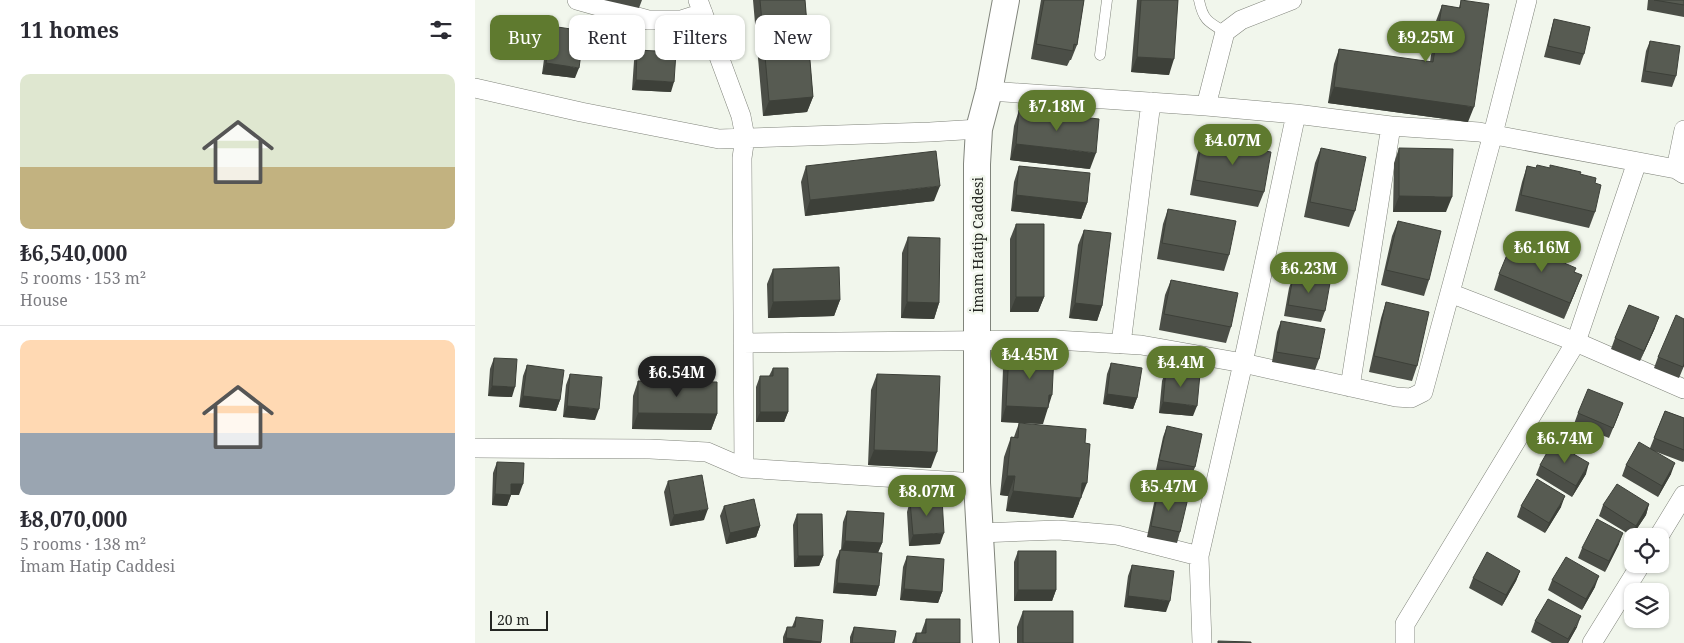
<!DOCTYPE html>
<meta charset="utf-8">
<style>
:root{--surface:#fff;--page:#f2f2f3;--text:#2b2b33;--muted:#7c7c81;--line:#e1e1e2;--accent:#5f7a2f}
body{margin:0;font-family:"Noto Serif",serif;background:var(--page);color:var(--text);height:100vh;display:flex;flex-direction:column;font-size:19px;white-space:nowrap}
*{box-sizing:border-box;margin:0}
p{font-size:16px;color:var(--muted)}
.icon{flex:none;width:28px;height:28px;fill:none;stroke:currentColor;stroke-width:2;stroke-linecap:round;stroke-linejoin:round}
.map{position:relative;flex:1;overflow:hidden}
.drawer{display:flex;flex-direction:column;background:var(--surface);width:475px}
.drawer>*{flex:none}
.guide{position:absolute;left:15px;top:15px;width:475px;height:45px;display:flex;gap:10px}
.tools{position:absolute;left:1149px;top:528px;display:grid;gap:10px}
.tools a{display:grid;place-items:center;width:45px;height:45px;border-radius:10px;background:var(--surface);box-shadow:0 1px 4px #0004;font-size:25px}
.scale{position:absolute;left:15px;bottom:12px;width:58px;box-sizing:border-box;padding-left:5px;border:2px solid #242622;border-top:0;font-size:14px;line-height:18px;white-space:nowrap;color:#242622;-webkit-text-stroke:4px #f1f6ec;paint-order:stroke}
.price{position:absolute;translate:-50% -42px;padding:0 11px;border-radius:18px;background:var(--accent);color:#fff;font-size:16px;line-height:32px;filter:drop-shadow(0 1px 2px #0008)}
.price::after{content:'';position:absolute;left:50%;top:30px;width:15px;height:11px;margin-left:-8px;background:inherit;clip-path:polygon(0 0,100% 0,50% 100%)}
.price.on{background:#222;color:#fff}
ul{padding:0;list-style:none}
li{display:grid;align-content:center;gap:10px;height:265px;padding:0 20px}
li+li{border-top:1px solid var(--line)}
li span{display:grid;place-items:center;height:155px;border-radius:10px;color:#555}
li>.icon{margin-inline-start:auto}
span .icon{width:90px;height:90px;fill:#fffc;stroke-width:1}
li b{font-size:21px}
h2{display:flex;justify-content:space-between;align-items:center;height:60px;padding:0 20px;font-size:21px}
.chip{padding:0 18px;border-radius:10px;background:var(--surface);box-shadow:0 1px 4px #0004;font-size:18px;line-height:45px}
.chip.on{background:var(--accent);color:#fff}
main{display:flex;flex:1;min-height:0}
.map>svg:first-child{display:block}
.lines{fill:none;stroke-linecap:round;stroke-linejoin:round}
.lane-casing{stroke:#80847b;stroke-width:11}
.street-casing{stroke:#80847b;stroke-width:20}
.secondary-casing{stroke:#80847b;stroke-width:28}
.lane{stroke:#fff;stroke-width:10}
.street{stroke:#fff;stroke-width:19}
.secondary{stroke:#fff;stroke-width:26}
.wall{fill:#4b4e47}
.shaded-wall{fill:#3d4039}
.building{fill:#575b52;stroke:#3d4039}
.labels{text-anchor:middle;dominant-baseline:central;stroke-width:5;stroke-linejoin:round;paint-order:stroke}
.street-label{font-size:14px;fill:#242622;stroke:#f1f6ec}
</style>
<main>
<section class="drawer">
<h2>11 homes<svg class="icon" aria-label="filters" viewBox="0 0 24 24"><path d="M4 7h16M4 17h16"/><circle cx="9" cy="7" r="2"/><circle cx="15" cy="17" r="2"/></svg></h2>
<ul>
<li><span style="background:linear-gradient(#dfe7d0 60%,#c2b280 0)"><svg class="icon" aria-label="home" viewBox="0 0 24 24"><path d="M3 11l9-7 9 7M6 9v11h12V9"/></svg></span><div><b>₺6,540,000</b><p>5 rooms · 153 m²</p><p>House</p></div></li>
<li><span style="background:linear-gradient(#ffd9b3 60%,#9aa5b1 0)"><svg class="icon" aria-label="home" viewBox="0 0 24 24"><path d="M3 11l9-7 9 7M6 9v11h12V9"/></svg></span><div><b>₺8,070,000</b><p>5 rooms · 138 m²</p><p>İmam Hatip Caddesi</p></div></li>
</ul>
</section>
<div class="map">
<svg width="1209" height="643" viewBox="0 0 1209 643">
<rect width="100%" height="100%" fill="#f1f6ec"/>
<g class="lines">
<g class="lane-casing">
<path id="lane" d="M724 0C728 20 733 22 750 32
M625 55 632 0"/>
</g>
<g class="street-casing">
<path id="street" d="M102 0 173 20H206L228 13
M223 0 266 116 270 137 267 158 269 468
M0 88 106 112 244 139 455 132 504 129
M514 91 731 106 821 114 916 126 1004 132 1201 169 1209 174
M731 106 750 32 766 20 817 0
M1201 169 1209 130
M975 293 1101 342 1209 389
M268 343 580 340 666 345 768 363 921 397 936 398 948 392 1018 134 1052 0
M646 344 676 102
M875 387 916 126
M0 448 175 449 232 452 269 468 502 483
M505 533 583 530 642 535 724 556
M1184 536 1209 495
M727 643 724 556 768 363 821 114
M930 643V624L1101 342 1162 162
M1117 643 1166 564"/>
</g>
<g class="secondary-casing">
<path id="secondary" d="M511 643 502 483V164L504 129 514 91 531 0"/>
</g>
<use href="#lane" class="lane"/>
<use href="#street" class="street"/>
<use href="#secondary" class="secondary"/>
</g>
<path class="wall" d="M129 0H167L164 8Z
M278 0H330L338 97 332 112 288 116Z
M566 0H609L602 45 596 60H595L592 66 556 59Z
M662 0H703L694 75 656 72Z
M986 0 993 122 853 103 859 64 864 49 955 62 961 21 967 5 984 8Z
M1173 0H1209V17L1172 10Z
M1079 19 1109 54 1105 65 1069 57 1076 30Z
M76 26 100 78 67 74 72 37Z
M1175 41 1201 76 1197 87 1166 82 1171 51Z
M162 50 196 92 157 90 159 61Z
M544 110 615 169 535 160 539 126Z
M727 140 789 192 783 207 715 195 722 155Z
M846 148 880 211 874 227 829 217 840 163Z
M924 148 971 212H918L919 163Z
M331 166 459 201 330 216 326 182Z
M544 166 612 203 606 219 536 211 539 182Z
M1052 166 1061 168 1105 174 1120 183V212L1114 228 1040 211 1047 182Z
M693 209 754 255 749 271 682 259 688 224Z
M923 221 954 280 949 296 906 285 917 236Z
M541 224 569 297 563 312H535V239Z
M609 230 627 306 622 321 594 318 603 245Z
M433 237 464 303 459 319 426 318 427 253Z
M1042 253 1100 272 1101 290 1089 319 1019 290 1024 274Z
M298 269 365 300 359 316 293 318 292 284Z
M818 277 850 311 846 322 809 316 814 288Z
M696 280 756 327 751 343 684 330 690 295Z
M911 302 942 366 937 381 894 372 906 318Z
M1209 319V366L1204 378 1179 368 1183 357Z
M806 321 844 359 840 370 797 362 802 332Z
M1180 328 1165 361 1136 349 1140 338Z
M534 353 568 424 526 422 528 369Z
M19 358 37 397 13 396 15 369Z
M636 363 662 398 658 409 628 404 632 374Z
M52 365 85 400 81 411 44 407 48 376Z
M298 368 313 412 309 422H281V387L285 376H294Z
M691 370 718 416 684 413 687 381Z
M95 374 120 420 88 417 91 385Z
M402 374 456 468 393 465 396 390Z
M163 381 242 414 236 430 157 429 158 396Z
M1190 411 1209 418V461L1208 462 1179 451 1196 474 1183 497 1147 476 1151 465 1175 448Z
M1103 413 1144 414 1134 438 1099 424Z
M544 423 604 503 598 518 531 511 533 496 525 495 529 457 536 437H539Z
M692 426 720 467 716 478 681 470 688 437Z
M22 462 44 495H36L32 506 17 505 18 473Z
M1065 465 1111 474 1097 497 1061 475Z
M193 481 229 520 195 526 189 492Z
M683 492 705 532 702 543 672 537 679 503Z
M435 501 465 544 434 546 432 512Z
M1174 504 1171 515 1157 536 1124 516 1128 505Z
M249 506 285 526 281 537 251 544 245 516Z
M1046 506 1086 507 1070 533 1042 517Z
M372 511 407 543 403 552 404 586 401 596 358 593 361 560 365 550H366L368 522Z
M322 514 348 556 344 566 319 567 318 525Z
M1144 544 1130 572 1103 558 1107 548Z
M543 551 581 590 577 601H539V562Z
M432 556 467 592 463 603 425 600 428 567Z
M657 565 691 612 649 607 653 576Z
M1045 571 1041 581 1027 606 994 588 998 578Z
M1077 580 1120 587 1107 610 1073 590Z
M548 611 598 643H542V627Z
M321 617 346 642V643H308V637L312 627H317Z
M451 619 485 643H437L441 633H446Z
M1060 621 1102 627 1093 643H1077L1056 632Z
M379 627 419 643H375V637Z"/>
<path class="shaded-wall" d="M662 57 699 59 694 75 656 72Z
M71 63 104 68 100 78 67 74Z
M161 80 199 82 196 92 157 90Z
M859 87 999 107 993 122 853 103Z
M338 97 332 112 288 116 294 101Z
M541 144 621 153 615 169 535 160Z
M465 186 459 201 330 216 335 200Z
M541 195 612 203 606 219 536 211Z
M924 196 977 197 971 212H918Z
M1107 275 1101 290 1089 319 1095 303Z
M541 297H569L563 312H535Z
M365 300 359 316 293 318 298 302Z
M432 302 464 303 459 319 426 318Z
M600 303 627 306 622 321 594 318Z
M1184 317 1180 328 1165 361 1169 351Z
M17 386 40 387 37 397 13 396Z
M632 394 662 398 658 409 628 404Z
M574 395H577L568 424 526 422 531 406Z
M48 396 85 400 81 411 44 407Z
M688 402 722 406 718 416 684 413Z
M92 406 124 409 120 420 88 417Z
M285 412H313L309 422H281Z
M163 413 242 414 236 430 157 429Z
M399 450 462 452 456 468 393 465Z
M1114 463 1111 474 1097 497 1101 486Z
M1200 463 1196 474 1183 497 1187 486Z
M532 476H540L533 496 525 495Z
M607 483H612L598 518 531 511 538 491Z
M36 484H48L44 495 33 494Z
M20 494 36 495 32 506 17 505Z
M1090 496 1086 507 1070 533 1074 523Z
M1174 504 1171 515 1157 536 1161 526Z
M233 509 229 520 195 526 199 515Z
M285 526 281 537 251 544 255 533Z
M469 533 465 544 434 546 438 535Z
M1148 533 1144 544 1130 572 1134 561Z
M370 541 407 543 403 553 366 551Z
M323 556H348L344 566 319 567Z
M1045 571 1041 581 1027 606 1031 595Z
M1124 576 1120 587 1107 610 1111 599Z
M362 583 404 586 401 596 358 593Z
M429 589 467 592 463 603 425 600Z
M543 590H581L577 601H539Z
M653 596 695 601 691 612 649 607Z
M1106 616 1102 627 1093 643H1092Z
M311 638 346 642V643H309Z"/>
<path class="building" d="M285 0H330L338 97 294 101Z
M569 0H609L602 45 599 44 598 51 561 44Z
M666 0H703L699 59 662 57Z
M986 0 1014 4 999 107 859 87 864 49 958 62 967 5 985 8Z
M1179 0H1209V5Z
M1079 19 1115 27 1109 54 1073 46Z
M76 26 109 31 104 68 71 63Z
M1175 41 1205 46 1201 76 1170 71Z
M162 50 201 52 199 82 161 80Z
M544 110 624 119 621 153 541 144Z
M727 140 796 152 789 192 720 180Z
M846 148 891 157 880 211 835 202Z
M924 148 978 149 977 197 924 196Z
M461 151 465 186 335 200 331 166Z
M1062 165 1075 168V165L1106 172 1105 174 1121 178 1120 183 1126 185 1120 212 1046 195 1052 166 1061 168Z
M544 166 615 173 612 203 541 195Z
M693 209 761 221 754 255 687 243Z
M923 221 966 231 954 280 911 270Z
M541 224H569V297H541Z
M609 230 636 233 627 306 600 303Z
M433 237 465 238 464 303 432 302Z
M1054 248 1101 268 1099 272 1107 275 1095 303 1024 274 1034 250 1042 253 1043 249 1052 253Z
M364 267 365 300 298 302V269Z
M818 277 855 283 850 311 813 305Z
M696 280 763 293 756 327 689 314Z
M911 302 954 312 942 366 899 356Z
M1154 305 1184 317 1169 351 1140 338Z
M1201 315 1209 319V364L1208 367 1183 357Z
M806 321 850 329 844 359 801 352Z
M534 353 579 355 577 395H574L573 408 531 406Z
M19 358 42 359 40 387 17 386Z
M636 363 667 368 662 398 632 394Z
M52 365 89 370 85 400 48 396Z
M298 368H313V412H285V376H298Z
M691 370 725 374 722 406 688 402Z
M95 374 127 377 124 409 92 406Z
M402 374 465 376 462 452 399 450Z
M163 381 242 382V414L163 413Z
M1113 389 1148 403 1138 428 1103 413Z
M1190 411 1209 418V450L1179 438Z
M544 423 611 429 610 443 615 444 612 483H607L606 498 538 491 540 476H532L536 437 543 438Z
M692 426 727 434 720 467 684 460Z
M1078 442 1114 463 1101 486 1065 465Z
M1164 442 1200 463 1187 486 1151 465Z
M22 462 49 463 48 484H36V495L20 494Z
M227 475 233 509 199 515 193 481Z
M1062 479 1090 496 1074 523 1046 506Z
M1142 484 1174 504 1161 526 1128 505Z
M683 492 713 498 705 532 676 526Z
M467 498 469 533 438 535 435 501Z
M279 499 285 526 255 533 249 506Z
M372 511 409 513 407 543 370 541Z
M322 514H347L348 556H323Z
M1122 519 1148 533 1134 561 1107 548Z
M365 550 407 553 404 586 362 583Z
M543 551H581V590H543Z
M1012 552 1045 571 1031 595 998 578Z
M432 556 469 559 467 592 429 589Z
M1091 557 1124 576 1111 599 1077 580Z
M657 565 699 571 695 601 653 596Z
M1073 599 1106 616 1093 639 1060 621Z
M548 611H598V643H548Z
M321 617 348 620 346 642 311 638 312 627H320Z
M451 619H485V643H441V633H451Z
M379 627 421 631 419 643H377Z
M743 641 776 642V643H743Z"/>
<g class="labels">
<g class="street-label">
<text transform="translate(502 245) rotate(-90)">İmam Hatip Caddesi</text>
</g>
</g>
</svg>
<div class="tools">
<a><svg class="icon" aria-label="locate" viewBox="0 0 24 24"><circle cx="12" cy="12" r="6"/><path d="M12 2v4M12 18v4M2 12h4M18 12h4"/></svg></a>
<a><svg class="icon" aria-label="layers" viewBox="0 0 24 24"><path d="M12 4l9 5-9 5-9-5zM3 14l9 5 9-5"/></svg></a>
</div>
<div class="scale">20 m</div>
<b class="price" style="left:951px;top:63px">₺9.25M</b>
<b class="price" style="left:582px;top:132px">₺7.18M</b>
<b class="price" style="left:758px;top:166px">₺4.07M</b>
<b class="price" style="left:1067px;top:273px">₺6.16M</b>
<b class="price" style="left:834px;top:294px">₺6.23M</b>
<b class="price" style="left:555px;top:380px">₺4.45M</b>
<b class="price" style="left:706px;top:388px">₺4.4M</b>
<b class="price on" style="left:202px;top:398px">₺6.54M</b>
<b class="price" style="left:1090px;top:464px">₺6.74M</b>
<b class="price" style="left:694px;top:512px">₺5.47M</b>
<b class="price" style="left:452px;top:517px">₺8.07M</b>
<div class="guide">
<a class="chip on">Buy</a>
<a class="chip">Rent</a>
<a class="chip">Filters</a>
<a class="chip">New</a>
</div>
</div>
</main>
